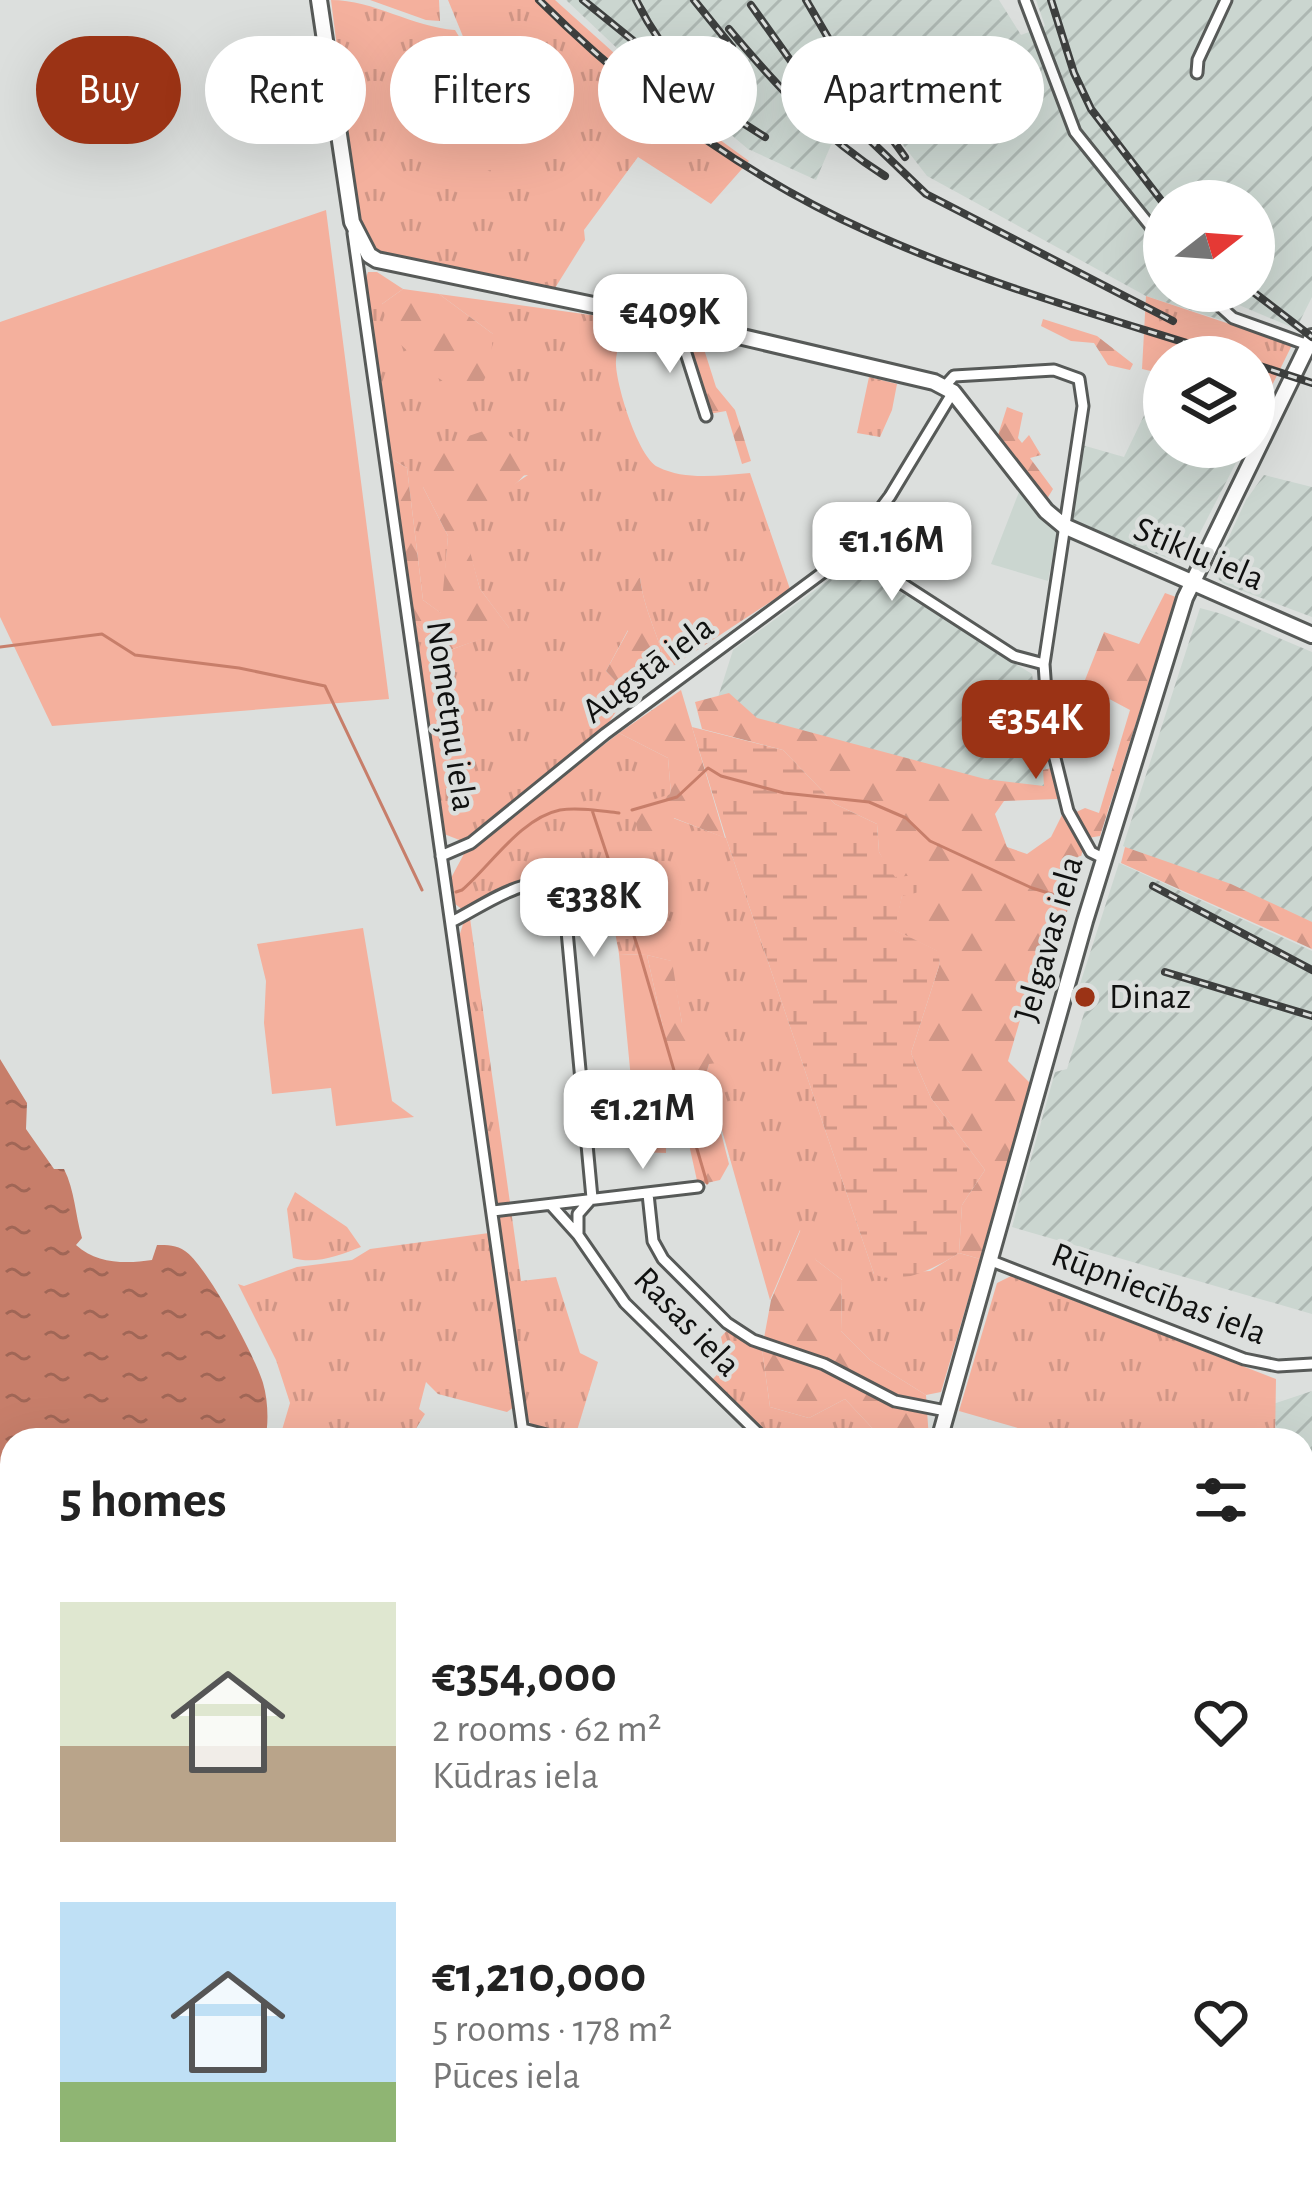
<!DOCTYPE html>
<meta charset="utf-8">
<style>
:root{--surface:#fff;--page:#f6f6f6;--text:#222;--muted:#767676;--accent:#9b3315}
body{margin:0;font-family:"Alegreya Sans",sans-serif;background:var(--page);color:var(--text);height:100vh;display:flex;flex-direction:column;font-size:45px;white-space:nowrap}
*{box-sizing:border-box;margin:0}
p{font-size:39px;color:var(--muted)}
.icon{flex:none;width:66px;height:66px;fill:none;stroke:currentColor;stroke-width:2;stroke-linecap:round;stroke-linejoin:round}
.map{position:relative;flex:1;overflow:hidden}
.sheet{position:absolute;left:0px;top:1428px;width:1314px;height:771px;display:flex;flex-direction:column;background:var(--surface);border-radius:36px 36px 0 0;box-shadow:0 12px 48px #0002}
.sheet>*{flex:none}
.hud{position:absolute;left:36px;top:36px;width:1242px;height:108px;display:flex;gap:24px}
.needle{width:78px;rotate:73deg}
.fabs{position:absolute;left:1143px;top:180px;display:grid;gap:24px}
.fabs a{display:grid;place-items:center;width:132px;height:132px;border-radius:50%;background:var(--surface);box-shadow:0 12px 48px #0002;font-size:60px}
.price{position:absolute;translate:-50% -102px;padding:0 27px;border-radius:24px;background:#fff;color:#222;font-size:39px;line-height:78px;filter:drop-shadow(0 3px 6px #0008)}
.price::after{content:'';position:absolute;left:50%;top:72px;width:36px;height:27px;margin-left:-18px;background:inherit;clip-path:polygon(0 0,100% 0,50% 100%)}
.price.current{background:var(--accent);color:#fff}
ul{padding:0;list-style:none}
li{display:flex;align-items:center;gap:36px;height:300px;padding:0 60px}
li span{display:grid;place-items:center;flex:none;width:336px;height:240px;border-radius:0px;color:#555}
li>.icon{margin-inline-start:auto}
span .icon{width:144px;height:144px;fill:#fffc;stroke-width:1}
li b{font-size:51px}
h2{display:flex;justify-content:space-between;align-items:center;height:144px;padding:0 60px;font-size:51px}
.tag{padding:0 42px;border-radius:54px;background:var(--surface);box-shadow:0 12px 48px #0002;font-size:42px;line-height:108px}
.tag.current{background:var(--accent);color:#fff}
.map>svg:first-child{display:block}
.built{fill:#cbd6d0}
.industrial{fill:url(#industrial-furrows);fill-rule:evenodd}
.grass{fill:url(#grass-tufts)}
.forest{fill:url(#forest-firs)}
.wetland{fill:url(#wetland-marsh)}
.garden{fill:#f4b09d}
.water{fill:url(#water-ripples)}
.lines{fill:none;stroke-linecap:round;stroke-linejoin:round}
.stream{stroke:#c77e6a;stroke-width:3}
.river{stroke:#c77e6a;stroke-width:16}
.street-casing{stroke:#575a58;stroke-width:15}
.secondary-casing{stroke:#575a58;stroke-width:20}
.street{stroke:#fff;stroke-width:9}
.secondary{stroke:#fff;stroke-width:14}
.rail-casing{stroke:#3d3f3e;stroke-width:8}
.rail{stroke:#dcdfdd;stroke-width:3;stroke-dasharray:9;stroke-linecap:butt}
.poi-dot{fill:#9b3315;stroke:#dcdfdd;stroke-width:4.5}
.labels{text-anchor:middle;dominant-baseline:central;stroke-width:9;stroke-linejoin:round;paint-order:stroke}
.street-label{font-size:36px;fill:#101110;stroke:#dcdfdd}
.poi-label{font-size:36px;fill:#101110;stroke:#dcdfdd;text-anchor:start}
</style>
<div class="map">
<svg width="1312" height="2198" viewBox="0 0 1312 2198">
<defs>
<pattern id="industrial-furrows" width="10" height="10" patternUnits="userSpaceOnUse" patternTransform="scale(3)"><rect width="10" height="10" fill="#cbd6d0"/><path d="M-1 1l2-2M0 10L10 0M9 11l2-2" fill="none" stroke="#adb7b2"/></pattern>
<pattern id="grass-tufts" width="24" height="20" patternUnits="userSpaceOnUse" patternTransform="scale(3)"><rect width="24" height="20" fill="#f4b09d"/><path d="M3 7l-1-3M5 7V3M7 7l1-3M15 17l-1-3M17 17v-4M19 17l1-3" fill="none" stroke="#d09686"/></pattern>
<pattern id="forest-firs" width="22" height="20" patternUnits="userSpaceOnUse" patternTransform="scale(3)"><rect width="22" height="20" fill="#f4b09d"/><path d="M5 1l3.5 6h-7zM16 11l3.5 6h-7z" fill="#d09686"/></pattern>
<pattern id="wetland-marsh" width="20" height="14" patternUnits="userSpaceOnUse" patternTransform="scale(3)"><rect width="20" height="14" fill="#f4b09d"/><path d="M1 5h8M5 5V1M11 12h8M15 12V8" fill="none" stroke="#d09686"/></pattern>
<pattern id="water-ripples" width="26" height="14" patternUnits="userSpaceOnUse" patternTransform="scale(3)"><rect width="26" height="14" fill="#c77e6a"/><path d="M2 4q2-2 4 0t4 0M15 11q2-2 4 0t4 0" fill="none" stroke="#a06656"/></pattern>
</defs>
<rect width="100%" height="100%" fill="#dcdfdd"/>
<path class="built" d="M1019 492 1044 522 1057 532 1048 581 991 564Z"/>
<path class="industrial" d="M566 0H999L1021 35 1045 26 1036 0H1312V297L1296 329 1227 300 1221 320 1146 296 927 176 880 115 831 145 816 180 748 149 704 112 706 106 664 87 639 69ZM1164 201H1254V291H1164Z
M1153 397 1164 404V447H1232L1241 453 1184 564 1072 523 1082 445 1124 457Z
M1264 475 1312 487V617L1224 584 1215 576 1214 569 1246 500Z
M849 565H857L1032 674 1049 789 988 782 714 710 733 650Z
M1200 608 1222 614 1312 652V947L1123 846Z
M1119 863 1312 951V1314L1012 1227 1055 1072 1067 1069 1085 1010H1090L1095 988 1080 984Z
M1312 1391V1523L1302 1502V1440H1280L1270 1405Z"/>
<path class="grass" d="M331 0C374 0 412 27 455 30L471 56 448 0H555L672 105 749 161 711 204 638 157 584 230 585 240 555 288C516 282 402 271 375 248 364 239 362 227 358 214Z
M370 0H439L440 21 426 20Z
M368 272H377L403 289 382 304 493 334 439 294 627 320C623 334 615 351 616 365 617 387 638 457 658 467 686 481 720 475 750 473L790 589 667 670C660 638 644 611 640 578L628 630 606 671 628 694 603 731 473 837 462 841 444 834 414 622 445 652 509 628 480 589 463 529 477 509 528 475 423 487 448 536 442 614 423 600 407 468 390 458 365 280Z
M1146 296 1292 345 1256 418 1254 357H1164V374L1142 369Z
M869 377 897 384 892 410 880 437 857 433Z
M619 733 668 758 673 818 726 838 874 1274 930 1271 959 1253 980 1259 941 1392 926 1395 870 1360 841 1331 842 1280 816 1260 800 1230 770 1300 706 1074 709 1064 694 1023H682L671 961 647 955 619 954 611 910 570 915 564 889C538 866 498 897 471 909L463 910 455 904 451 878 465 852Z
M470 918 521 1281 556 1277 580 1353 598 1362 575 1437 534 1428 527 1419 459 937 463 924Z
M295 1192 347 1227 361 1247C340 1255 315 1265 293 1258L287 1209Z
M489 1233 514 1407 507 1412 438 1394 426 1382 419 1409 425 1414 409 1440H279L290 1403 276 1360 238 1284 244 1286 297 1267 352 1260 370 1249Z
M1011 1276 1276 1379 1275 1440H1059L959 1411 997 1283Z
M729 1328 762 1349 770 1407 809 1418 845 1399 875 1431 869 1440H772L712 1380 727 1364 721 1337Z
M655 2187H726L723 2198H666Z
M853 2187H982L986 2198H851Z"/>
<path class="forest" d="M474 119 488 127 485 138 501 168 456 177 454 167Z
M403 289 439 294 493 334 490 368 474 400 435 376 389 334 382 304Z
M1043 319 1097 336 1133 364 1130 370 1108 365 1094 343 1071 341 1041 326Z
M687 345 703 346 716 387 735 410 751 461 742 464 726 411 709 414Z
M1007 407 1023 413 1018 438 1022 443 1029 435 1041 455 1030 458 1053 489 1047 499 998 435Z
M495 427 527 446 533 459C524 489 482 501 464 529L480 589 510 629 444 652 414 622 390 458 407 468 423 600 441 613 448 536 423 487 424 459 454 441Z
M640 578C644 611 660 638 667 670L628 694 606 671 628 631 613 599 627 595 633 579Z
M1165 593 1176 597 1100 836 1088 838 1074 813 1085 808 1099 813 1130 710 1083 685 1104 632 1139 644Z
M681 690 725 838 674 818 666 844 640 841 632 806 671 794 668 758 619 733Z
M729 693 757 718 985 779 1044 786 1043 770 1051 768 1058 799 1004 801 995 814 1007 847 1027 854 1051 837 1064 811 1083 849 1051 975 1028 993 1008 1061 1030 1083 980 1259 959 1253 962 1205 985 1170 931 1098 911 1053 940 963 937 951 894 930 902 895 879 852 877 824 835 804 783 750 702 729 695 702Z
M1125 847 1231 884 1312 922V949L1121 863Z
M647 955 672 961 682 1023 694 1022 704 1011 727 1038 731 1053 725 1062 709 1064 706 1074 729 1164 720 1180 698 1185Z
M801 1229 811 1232 816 1260 842 1280 841 1331 870 1360 926 1395 929 1440H869L875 1431 845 1399 809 1418 770 1407 762 1349 771 1300Z
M1302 1620 1312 1640V1965L1302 1959Z
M1312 1980V2172L1302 2165V2001Z"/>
<path class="wetland" d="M692 727 783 750 835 804 877 824 879 852 895 877 919 875 924 891 902 896 895 930 938 951 940 963 911 1053 931 1098 985 1170 962 1205 959 1253C937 1267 901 1287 874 1274L726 838Z"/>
<path class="garden" d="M326 210 389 699 52 726 0 617V322Z
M363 928 392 1101 414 1117 336 1126 331 1088 272 1094 264 1023 266 981 257 944Z
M619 954 647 955 688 1140 666 1141V1153L638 1152Z
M0 1729 12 1758V2187H128L130 2198H0Z
M1054 2187H1301L1312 2198H1050L1047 2196Z"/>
<path class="water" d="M0 1059 27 1103 26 1129 54 1169H64C75 1191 75 1214 82 1238L76 1245C97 1264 126 1264 152 1260L157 1245C167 1245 177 1245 185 1251 207 1266 255 1356 263 1383 268 1400 269 1423 265 1440H12V1686L0 1661Z
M220 2187H439L440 2198H223Z"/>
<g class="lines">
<path class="stream" d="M0 647 102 634 135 655 239 668 325 686 422 890
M592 810 639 951 707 1183
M632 810 677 797 708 768 721 776 784 793 869 802 906 818 930 841 1032 888 1068 899
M456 892 462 890C491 865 521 818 560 810 579 807 600 811 619 813
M1029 2187 1031 2198"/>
<path class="river" d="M865 2188 877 2198"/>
<g class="street-casing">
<path id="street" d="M1025 0 1075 132 1164 243
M1197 73 1198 60 1226 0
M353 233 524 1440
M1203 291 1233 318 1308 345
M676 322 706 416
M945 386 954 376 1054 370 1079 379 1083 406 1044 664 1049 734 1068 811 1091 852 1103 858
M850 550 1014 656 1044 664
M441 856 471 843 605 734 845 556 890 496 953 392
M451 922C480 909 543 859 564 899L592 1198 578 1214V1235L551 1205
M648 1194 653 1241 663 1259 727 1323 753 1340 824 1364 895 1401 946 1411
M493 1211 698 1187
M578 1235 625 1303 765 1440
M989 1260 1244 1359 1278 1366 1312 1364
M523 1429 566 1440
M0 1817 12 1865
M0 2099 12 2096
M73 2187 76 2198
M651 2187 661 2198
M778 2187 797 2198
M989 2187 993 2198
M0 2188 12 2185
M589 2198 588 2192 594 2187"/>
</g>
<g class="secondary-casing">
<path id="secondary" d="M319 0 352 222 369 255 377 260 704 328 934 382 953 392 1046 511 1064 526 1312 635
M939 1440 1085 921 1185 598 1312 337
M845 2198 846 2187"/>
</g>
<use href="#street" class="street"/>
<use href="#secondary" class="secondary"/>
<g class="rail-casing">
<path id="rail" d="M539 0C635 95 744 176 867 231 984 284 1109 318 1231 357
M583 0 672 72
M636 0C665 59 709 104 765 137
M694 0 732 47
M806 0 865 101 905 157
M1051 0 1074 73 1091 109 1164 204
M751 5 798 71 926 194 1173 321
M729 29C776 85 823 137 885 176
M1252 291 1312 337
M1254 364 1312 383
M1153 886 1312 970
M1165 972 1312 1016
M1302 1546 1312 1549"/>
</g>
<use href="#rail" class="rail"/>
</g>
<circle class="poi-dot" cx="1085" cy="997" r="12"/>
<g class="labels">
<g class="street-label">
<text transform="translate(1199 554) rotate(23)">Stiklu iela</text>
<text transform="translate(648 669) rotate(-37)">Augstā iela</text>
<text transform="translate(451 716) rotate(82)">Nometņu iela</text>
<text transform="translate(1049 939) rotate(-74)">Jelgavas iela</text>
<text transform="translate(1159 1294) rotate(21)">Rūpniecības iela</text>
<text transform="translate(687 1322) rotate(46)">Rasas iela</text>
</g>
<g class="poi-label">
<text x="1109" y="997">Dinaz</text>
</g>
</g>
</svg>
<div class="fabs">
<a><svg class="needle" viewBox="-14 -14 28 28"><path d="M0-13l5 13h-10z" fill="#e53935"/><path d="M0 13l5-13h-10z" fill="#767676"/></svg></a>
<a><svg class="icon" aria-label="layers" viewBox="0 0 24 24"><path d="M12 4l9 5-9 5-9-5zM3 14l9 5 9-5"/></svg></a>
</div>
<b class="price" style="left:670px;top:376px">€409K</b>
<b class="price" style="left:892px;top:604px">€1.16M</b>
<b class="price current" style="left:1036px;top:782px">€354K</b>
<b class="price" style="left:594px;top:960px">€338K</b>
<b class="price" style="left:643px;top:1172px">€1.21M</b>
<div class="hud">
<a class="tag current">Buy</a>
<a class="tag">Rent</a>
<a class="tag">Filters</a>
<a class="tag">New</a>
<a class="tag">Apartment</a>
</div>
<section class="sheet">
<h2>5 homes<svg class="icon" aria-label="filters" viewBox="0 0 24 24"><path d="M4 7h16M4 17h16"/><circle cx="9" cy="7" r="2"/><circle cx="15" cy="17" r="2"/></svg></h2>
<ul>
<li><span style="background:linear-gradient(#dfe7d0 60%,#b9a48a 0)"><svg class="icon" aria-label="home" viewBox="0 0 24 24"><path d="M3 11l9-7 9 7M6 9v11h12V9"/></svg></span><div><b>€354,000</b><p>2 rooms · 62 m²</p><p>Kūdras iela</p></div><svg class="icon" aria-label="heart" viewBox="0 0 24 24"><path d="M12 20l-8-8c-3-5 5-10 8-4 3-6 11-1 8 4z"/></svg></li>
<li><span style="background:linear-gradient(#bfe0f5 75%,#8fb573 0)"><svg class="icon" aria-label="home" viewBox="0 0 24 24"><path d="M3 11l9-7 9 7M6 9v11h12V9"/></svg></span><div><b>€1,210,000</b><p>5 rooms · 178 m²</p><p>Pūces iela</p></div><svg class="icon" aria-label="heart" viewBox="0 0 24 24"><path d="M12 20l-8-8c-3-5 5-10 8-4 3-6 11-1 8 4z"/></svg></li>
</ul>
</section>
</div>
